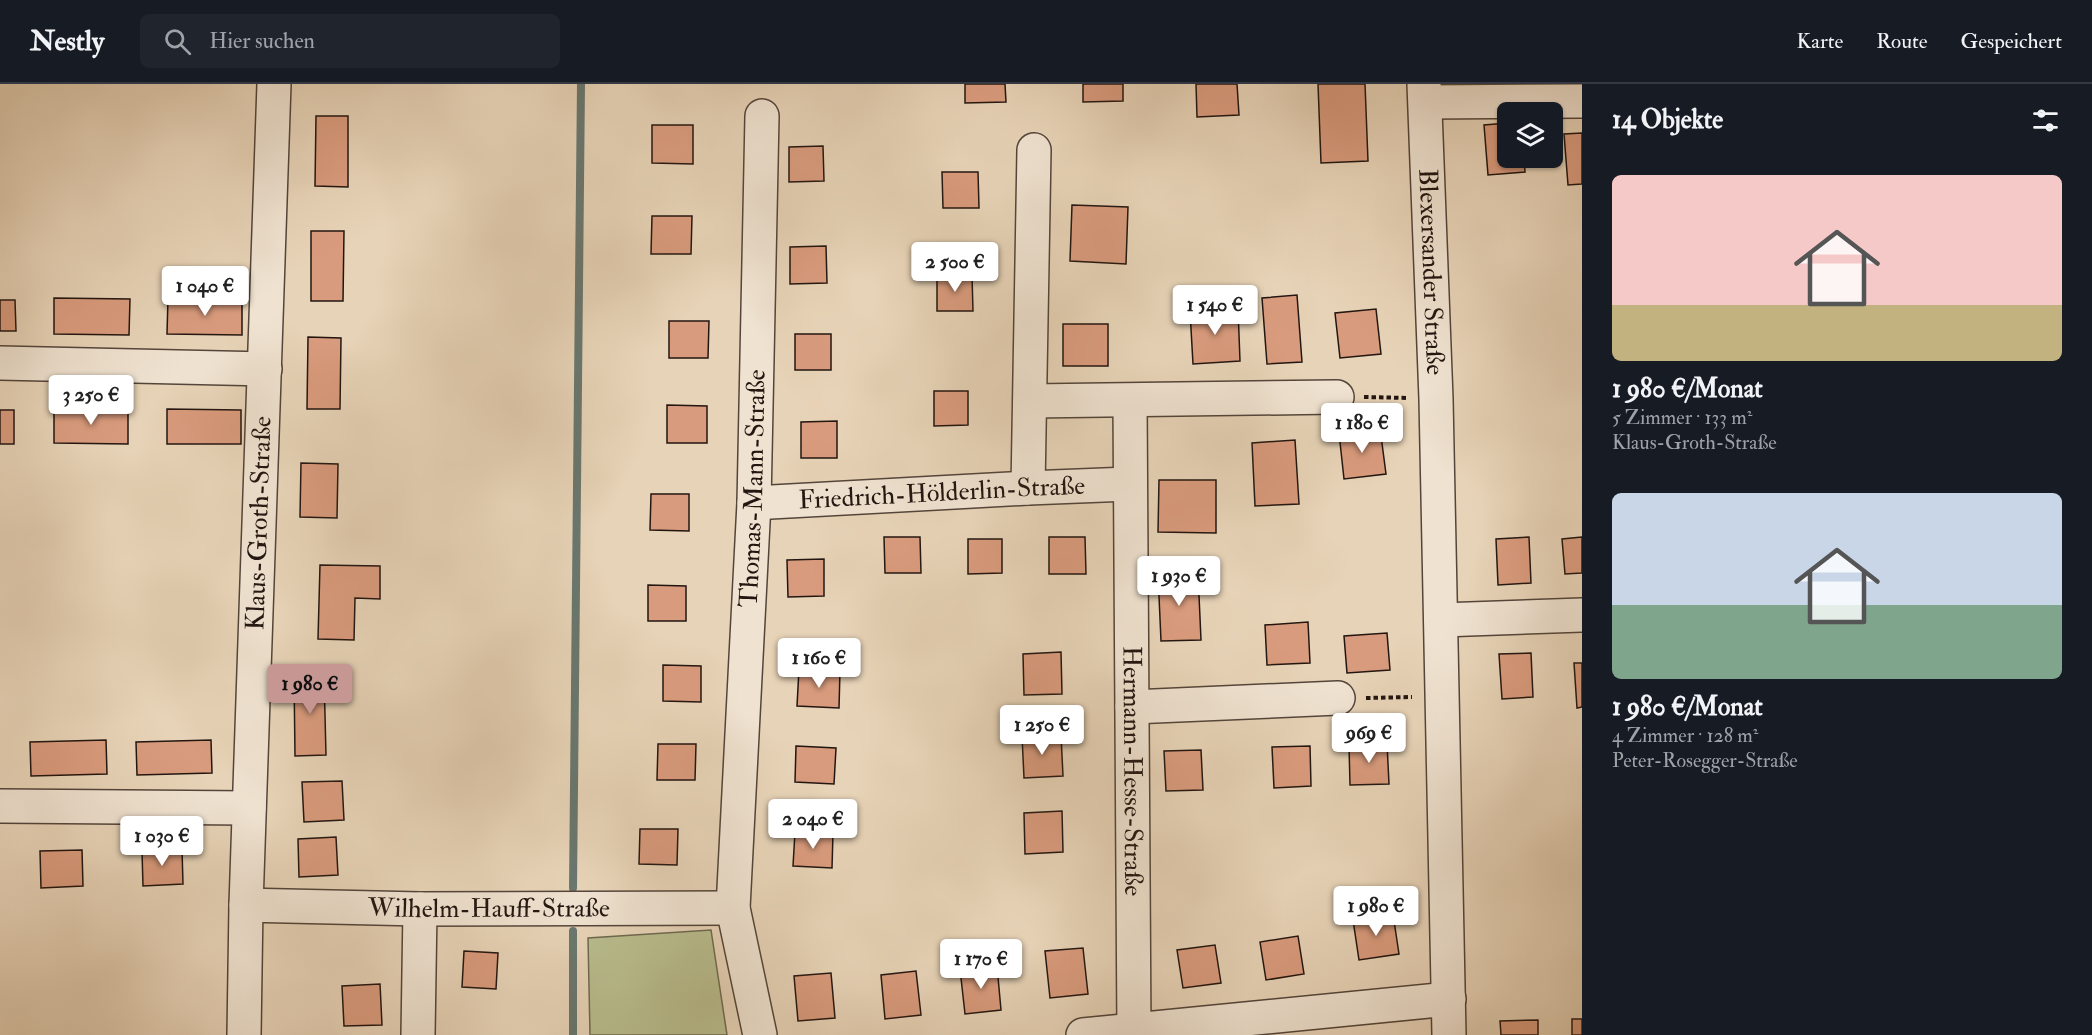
<!DOCTYPE html>
<html lang="de">
<meta charset="utf-8">
<style>
:root{--surface:#171b24;--page:#20242c;--text:#f1f3f6;--muted:#9ea1a6;--line:#363941;--accent:#c59692}
body{margin:0;font-family:"IM FELL Double Pica",serif;background:var(--page);color:var(--text);height:100vh;display:flex;flex-direction:column;font-size:22px;white-space:nowrap}
*{box-sizing:border-box;margin:0}
p{font-size:20px;color:var(--muted)}
.icon{flex:none;width:33px;height:33px;fill:none;stroke:currentColor;stroke-width:2;stroke-linecap:round;stroke-linejoin:round}
.map{position:relative;flex:1;overflow:hidden}
.sheet{display:flex;flex-direction:column;background:var(--surface);width:510px}
.sheet>*{flex:none}
.tools{position:absolute;left:1497px;top:18px;display:grid;gap:12px}
.tools a{display:grid;place-items:center;width:66px;height:66px;border-radius:9px;background:var(--surface);box-shadow:0 2px 4px #0004;font-size:30px}
.price{position:absolute;translate:-50% -51px;padding:0 14px;border-radius:6px;background:#fff;color:#222;font-size:20px;line-height:39px;filter:drop-shadow(0 2px 3px #0008)}
.price::after{content:'';position:absolute;left:50%;top:36px;width:18px;height:14px;margin-left:-9px;background:inherit;clip-path:polygon(0 0,100% 0,50% 100%)}
.price.on{background:var(--accent);color:#111}
ul{padding:0;list-style:none}
li{display:grid;align-content:center;gap:12px;height:318px;padding:0 30px}
li span{display:grid;place-items:center;height:186px;border-radius:9px;color:#555}
li>.icon{margin-inline-start:auto}
span .icon{width:108px;height:108px;fill:#fffc;stroke-width:1}
li b{font-size:26px}
h2{display:flex;justify-content:space-between;align-items:center;height:72px;padding:0 30px;font-size:26px}
header{display:flex;align-items:center;gap:36px;box-sizing:border-box;height:84px;padding:0 30px;background:var(--surface);border-bottom:2px solid var(--line)}
header strong{font-size:28px}
nav{display:flex;gap:33px;margin-inline-start:auto;font-size:21px}
.search{width:420px;height:54px;background:var(--page);display:flex;align-items:center;gap:15px;box-sizing:border-box;padding:0 21px;border-radius:9px;color:var(--muted);font-size:22px}
main{display:flex;flex:1;min-height:0}
.map>svg:first-child{display:block}
.green{fill:#b8bc8d;stroke:#6e694f;stroke-width:1.5}
.lines{fill:none;stroke-linecap:round;stroke-linejoin:round}
.stream{stroke:#69776f;stroke-width:8}
.building{fill:#d99b7d;stroke:#231611;stroke-width:1.5}
.street-casing{stroke:#54453a;stroke-width:36}
.path{stroke:#231611;stroke-width:4;stroke-dasharray:4.5 3;stroke-linecap:butt}
.street{stroke:#efe2d0;stroke-width:33}
.labels{text-anchor:middle;dominant-baseline:central;stroke-width:4.5;stroke-linejoin:round;paint-order:stroke}
.street-label{font-size:26px;fill:#231611;stroke:#efe2d0}
</style>
<header>
<strong>Nestly</strong>
<div class="search"><svg class="icon" aria-label="search" viewBox="0 0 24 24"><circle cx="10" cy="10" r="6"/><path d="M15 15l6 6"/></svg>Hier suchen</div>
<nav><a>Karte</a><a>Route</a><a>Gespeichert</a></nav>
</header>
<main>
<div class="map">
<svg width="1582" height="951" viewBox="0 0 1582 951">
<rect width="100%" height="100%" fill="#e7d3b7"/>
<filter id="stains"><feTurbulence type="fractalNoise" baseFrequency=".00333" numOctaves="4"/><feColorMatrix values="0 0 0 0 .2 0 0 0 0 .09 0 0 0 0 .02 0 0 0 .5 -.17"/></filter>
<radialGradient id="worn" r=".72"><stop offset=".6" stop-color="#630" stop-opacity="0"/><stop offset="1" stop-color="#630" stop-opacity=".3"/></radialGradient>
<path class="green" d="M711 846 727 951H590L588 854Z"/>
<g class="lines">
<path class="stream" d="M573 804 581 0
M573 951V847"/>
</g>
<path class="building" d="M965 0H1005L1006 18 965 19Z
M1083 0H1123V17L1083 18Z
M1196 0H1237L1239 31 1197 33Z
M1318 0H1365L1368 77 1321 79Z
M316 32H348V103L315 102Z
M1508 39V74H1524L1525 88 1488 91 1484 41Z
M652 41H693V80L652 79Z
M1582 49V100L1568 101 1564 50Z
M823 62 824 97 789 98V63Z
M942 88H978L979 124H943Z
M1072 121 1128 123 1126 180 1070 177Z
M652 132H692L691 170H651Z
M311 147H344L343 217H311Z
M826 162 827 199 790 200V163Z
M937 191H972L973 227H937Z
M1297 211 1302 278 1267 280 1262 214Z
M54 214 130 215 129 251 54 250Z
M168 214 242 215V251L167 250Z
M0 216H15L16 247H0Z
M1238 224 1240 277 1193 280 1190 227Z
M1376 225 1381 270 1340 274 1335 229Z
M669 237H709L708 274H669Z
M1063 240H1108V282H1063Z
M795 250H831V286H795Z
M308 253 341 254 340 325H307Z
M934 307H968V341L934 342Z
M667 321 707 322V359H667Z
M54 324 128 325V360L54 359Z
M167 325 241 326V360H167Z
M0 326H14V360H0Z
M837 337V374H801V338Z
M1380 344 1386 390 1344 395 1339 349Z
M1295 356 1299 420 1255 422 1252 359Z
M301 379 338 380 337 434 300 433Z
M1159 396H1216V449L1158 448Z
M651 410H689V447L650 446Z
M884 453H920L921 489H885Z
M1049 453H1085L1086 490H1049Z
M1529 453 1531 499 1498 501 1496 455Z
M1582 453V489L1565 490 1562 455Z
M968 455H1002V489L968 490Z
M824 475V512L788 513 787 476Z
M320 481 380 482V515L355 514 354 556 318 555Z
M1198 489 1201 556 1161 557 1158 490Z
M648 501 686 502V537H648Z
M1308 538 1310 579 1267 581 1265 541Z
M1387 549 1390 586 1347 589 1344 552Z
M1061 568 1062 610 1024 611 1023 570Z
M1531 569 1533 613 1502 615 1499 570Z
M1574 579H1582V623L1577 624Z
M663 581 701 582V618L663 617Z
M799 585 840 587 839 624 797 622Z
M294 591H324L326 671 295 672Z
M1061 651 1063 692 1024 694 1022 652Z
M106 656 107 690 31 692 30 658Z
M211 656 212 689 137 691 136 658Z
M1387 659 1389 700 1350 701 1349 661Z
M658 660H696L695 696H657Z
M796 662 836 664 834 700 795 698Z
M1310 662 1311 702 1274 704 1272 663Z
M1201 666 1203 706 1166 707 1164 667Z
M342 697 344 736 304 738 302 698Z
M1062 727 1063 768 1025 770 1024 729Z
M640 745H678L677 781 639 780Z
M795 748 833 749 832 784 793 782Z
M336 753 338 791 299 793 298 755Z
M182 765 183 800 143 802 142 767Z
M82 766 83 802 41 804 40 767Z
M1393 830 1399 870 1359 876 1353 836Z
M1298 852 1304 890 1266 896 1260 858Z
M1215 861 1221 899 1183 904 1177 866Z
M1083 864 1088 910 1050 914 1045 867Z
M464 867 498 869 496 905 462 903Z
M997 882 1001 926 965 930 960 885Z
M916 887 921 931 885 935 881 891Z
M831 889 835 934 798 937 794 892Z
M380 900 382 941 344 942 342 902Z
M1572 935H1582V951H1572Z
M1538 936V951H1501L1500 937Z"/>
<g class="lines">
<g class="street-casing">
<g id="street">
<path id="s1" d="M1424 0 1436 315 1449 951"/>
<path d="M1426 18 1582 17"/>
<path d="M0 279 265 285"/>
<path d="M1031 317 1337 313"/>
<path id="s2" d="M1130 317 1134 951"/>
<path d="M1028 404 1034 66"/>
<path id="s3" d="M754 419 1028 404 1129 400"/>
<path d="M1441 536 1582 531"/>
<path d="M1132 623 1338 614"/>
<path d="M0 722 249 724"/>
<path id="s4" d="M246 821 420 825 733 824"/>
<path id="s5" d="M244 951 246 821 274 0"/>
<path d="M418 951 420 825"/>
<path id="s6" d="M760 951 733 824 754 419 762 32"/>
<path d="M1083 951 1449 915"/>
</g>
</g>
<path class="path" d="M1364 313 1408 314
M1366 614 1412 613"/>
<use href="#street" class="street"/>
</g>
<g class="labels">
<g class="street-label">
<text stroke="none"><textPath href="#s1" startOffset="188">Blexersander Straße</textPath></text>
<text stroke="none"><textPath href="#s6" startOffset="550">Thomas-Mann-Straße</textPath></text>
<text stroke="none"><textPath href="#s3" startOffset="188">Friedrich-Hölderlin-Straße</textPath></text>
<text stroke="none"><textPath href="#s5" startOffset="512">Klaus-Groth-Straße</textPath></text>
<text stroke="none"><textPath href="#s2" startOffset="370">Hermann-Hesse-Straße</textPath></text>
<text stroke="none"><textPath href="#s4" startOffset="243">Wilhelm-Hauff-Straße</textPath></text>
</g>
</g>
<rect width="100%" height="100%" filter="url(#stains)"/>
<rect width="100%" height="100%" fill="url(#worn)"/>
</svg>
<div class="tools">
<a><svg class="icon" aria-label="layers" viewBox="0 0 24 24"><path d="M12 4l9 5-9 5-9-5zM3 14l9 5 9-5"/></svg></a>
</div>
<b class="price" style="left:955px;top:209px">2 500 €</b>
<b class="price" style="left:205px;top:233px">1 040 €</b>
<b class="price" style="left:1215px;top:252px">1 540 €</b>
<b class="price" style="left:91px;top:342px">3 250 €</b>
<b class="price" style="left:1362px;top:370px">1 180 €</b>
<b class="price" style="left:1179px;top:523px">1 930 €</b>
<b class="price" style="left:819px;top:605px">1 160 €</b>
<b class="price on" style="left:310px;top:631px">1 980 €</b>
<b class="price" style="left:1042px;top:672px">1 250 €</b>
<b class="price" style="left:1369px;top:680px">969 €</b>
<b class="price" style="left:813px;top:766px">2 040 €</b>
<b class="price" style="left:162px;top:783px">1 030 €</b>
<b class="price" style="left:1376px;top:853px">1 980 €</b>
<b class="price" style="left:981px;top:906px">1 170 €</b>
</div>
<section class="sheet">
<h2>14 Objekte<svg class="icon" aria-label="filters" viewBox="0 0 24 24"><path d="M4 7h16M4 17h16"/><circle cx="9" cy="7" r="2"/><circle cx="15" cy="17" r="2"/></svg></h2>
<ul>
<li><span style="background:linear-gradient(#f6c9c9 70%,#c2b280 0)"><svg class="icon" aria-label="home" viewBox="0 0 24 24"><path d="M3 11l9-7 9 7M6 9v11h12V9"/></svg></span><div><b>1 980 €/Monat</b><p>5 Zimmer · 133 m²</p><p>Klaus-Groth-Straße</p></div></li>
<li><span style="background:linear-gradient(#c9d6e8 60%,#7fa58c 0)"><svg class="icon" aria-label="home" viewBox="0 0 24 24"><path d="M3 11l9-7 9 7M6 9v11h12V9"/></svg></span><div><b>1 980 €/Monat</b><p>4 Zimmer · 128 m²</p><p>Peter-Rosegger-Straße</p></div></li>
</ul>
</section>
</main>
